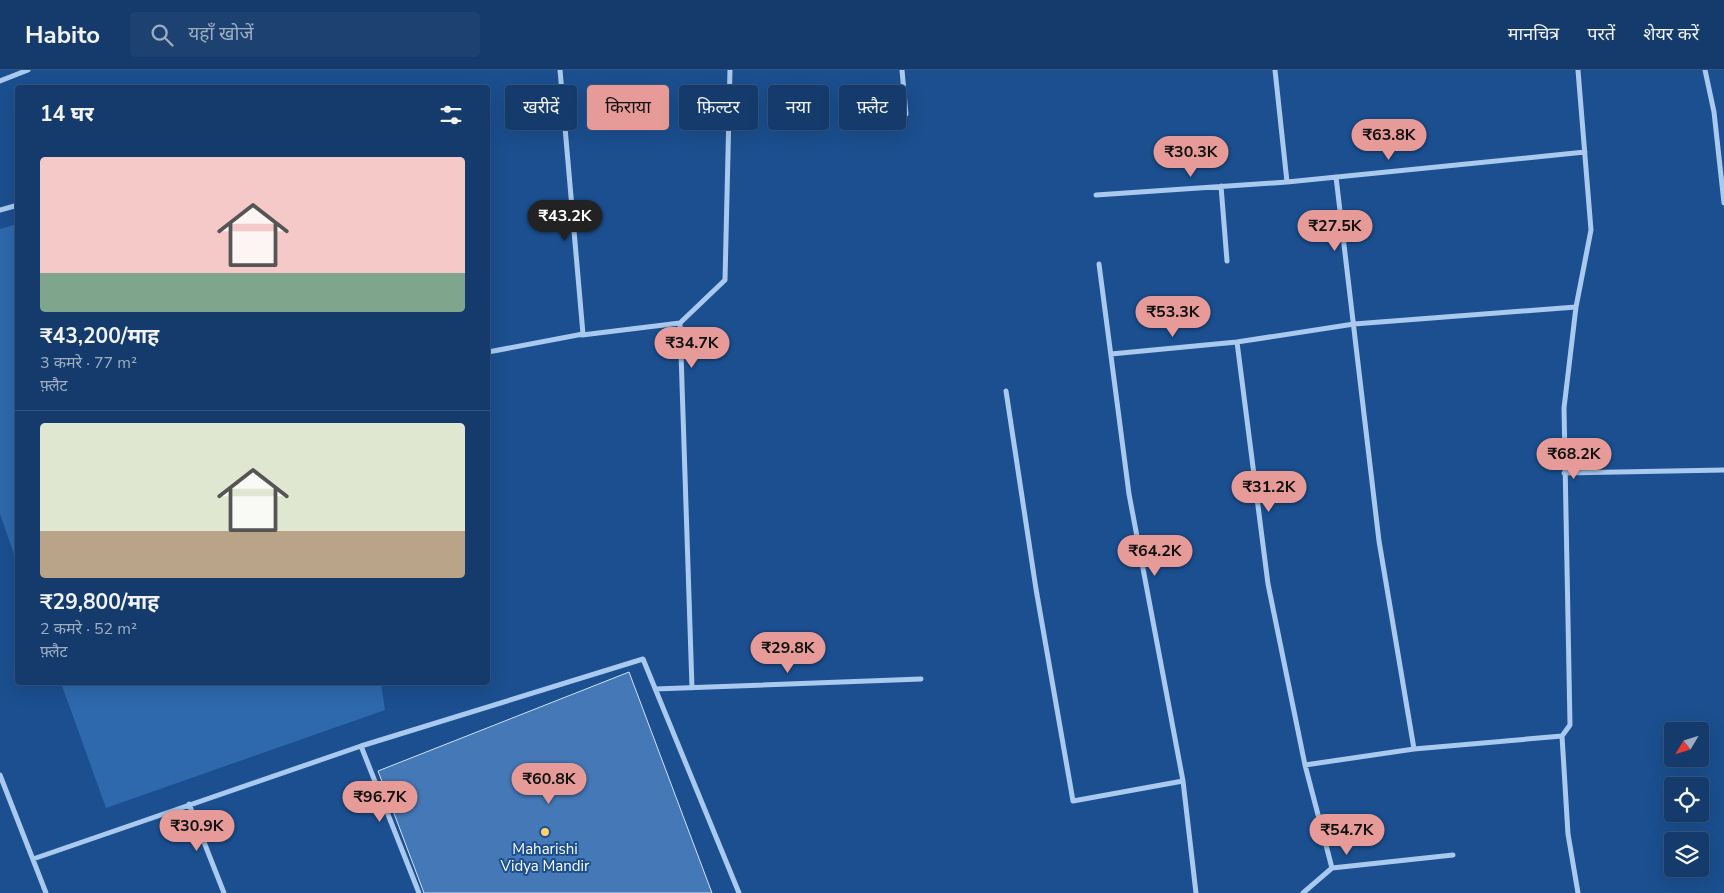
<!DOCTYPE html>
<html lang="hi">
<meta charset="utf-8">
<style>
:root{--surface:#143b6b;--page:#1d4271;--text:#f1f3f6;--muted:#9dadc1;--line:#33557e;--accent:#e69b98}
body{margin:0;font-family:"Nunito Sans","Noto Sans Devanagari",sans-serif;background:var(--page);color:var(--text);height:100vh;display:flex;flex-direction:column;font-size:19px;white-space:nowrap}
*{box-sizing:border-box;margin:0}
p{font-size:16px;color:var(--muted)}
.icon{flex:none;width:28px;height:28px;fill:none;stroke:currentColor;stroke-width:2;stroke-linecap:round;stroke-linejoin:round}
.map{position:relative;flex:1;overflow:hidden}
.side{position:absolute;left:15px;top:15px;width:475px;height:600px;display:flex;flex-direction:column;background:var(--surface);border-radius:5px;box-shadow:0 5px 20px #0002,0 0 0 1px var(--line)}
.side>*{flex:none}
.hud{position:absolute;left:505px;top:15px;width:475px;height:45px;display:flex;gap:10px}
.needle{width:32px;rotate:232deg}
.buttons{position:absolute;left:1664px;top:652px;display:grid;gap:10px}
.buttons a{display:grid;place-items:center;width:45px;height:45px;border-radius:5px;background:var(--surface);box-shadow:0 5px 20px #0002,0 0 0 1px var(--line);font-size:25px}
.price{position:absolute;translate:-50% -42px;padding:0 11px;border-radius:18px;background:var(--accent);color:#111;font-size:16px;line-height:32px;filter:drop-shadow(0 1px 2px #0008)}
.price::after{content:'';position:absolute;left:50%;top:30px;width:15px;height:11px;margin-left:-8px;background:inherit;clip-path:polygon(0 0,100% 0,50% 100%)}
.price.on{background:#222;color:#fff}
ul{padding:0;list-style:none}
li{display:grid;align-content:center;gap:10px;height:265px;padding:0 25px}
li+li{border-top:1px solid var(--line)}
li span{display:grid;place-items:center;height:155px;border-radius:5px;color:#555}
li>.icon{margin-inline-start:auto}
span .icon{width:90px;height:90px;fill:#fffc;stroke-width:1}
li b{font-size:21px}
h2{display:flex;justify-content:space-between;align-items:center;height:60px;padding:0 25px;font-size:21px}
.pill{padding:0 18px;border-radius:5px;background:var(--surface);box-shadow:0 5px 20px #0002,0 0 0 1px var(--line);font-size:18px;line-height:45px}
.pill.on{background:var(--accent);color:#111}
header{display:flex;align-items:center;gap:30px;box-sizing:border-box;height:70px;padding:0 25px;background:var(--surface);border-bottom:1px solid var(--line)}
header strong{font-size:24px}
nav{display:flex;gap:28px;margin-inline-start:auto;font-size:18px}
.search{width:350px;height:45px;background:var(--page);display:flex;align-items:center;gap:12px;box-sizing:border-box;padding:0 18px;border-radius:5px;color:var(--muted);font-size:19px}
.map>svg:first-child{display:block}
.green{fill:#2e69ad}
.building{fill:#4478b7;stroke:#cfe3fa}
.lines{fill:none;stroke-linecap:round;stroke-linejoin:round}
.minor{stroke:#a9c9ee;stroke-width:5}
.poi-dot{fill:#ffd166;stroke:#1b4f8f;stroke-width:2}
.labels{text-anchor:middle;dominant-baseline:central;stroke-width:4;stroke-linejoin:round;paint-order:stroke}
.poi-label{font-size:15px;fill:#fff;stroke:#1b4f8f}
</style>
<header>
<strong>Habito</strong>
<div class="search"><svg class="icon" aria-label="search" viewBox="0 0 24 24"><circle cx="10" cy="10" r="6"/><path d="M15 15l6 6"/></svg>यहाँ खोजें</div>
<nav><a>मानचित्र</a><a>परतें</a><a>शेयर करें</a></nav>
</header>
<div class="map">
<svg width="1724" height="823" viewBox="0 0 1724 823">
<rect width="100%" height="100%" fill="#1b4f8f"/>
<path class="green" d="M17 154H18L17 493 0 444V159Z
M61 613H381L385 640 106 738Z"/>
<path class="building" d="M629 602 712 823H424L378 701Z"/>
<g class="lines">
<path class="minor" d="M902 0 906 44
M1275 0 1287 112 1585 82
M1705 0 1714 42 1724 133
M0 11 28 0
M1336 107 1379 471 1414 679
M1221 116 1227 191
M1096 125 1287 112
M0 140 18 135
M1099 194 1129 424 1183 711 1196 823
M582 265 680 253
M488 282 583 264 560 0
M1111 284 1237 272
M1006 321 1036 519 1073 731 1183 711
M1564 403 1724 400
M692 618 680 253 725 210 730 0
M655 619 921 609
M1562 666 1414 679 1305 695 1268 514 1237 272 1354 254 1576 237
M361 676 419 823
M1305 695 1332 798 1453 785
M0 705 46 823
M189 734 224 823
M33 789 361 676 643 589 739 823
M1303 823 1332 798
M1578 823 1568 764 1562 666 1570 655 1564 338 1576 237 1591 160 1578 0"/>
</g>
<circle class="poi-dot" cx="545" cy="762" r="5"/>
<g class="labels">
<g class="poi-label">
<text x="545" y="779">Maharishi<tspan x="545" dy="17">Vidya Mandir</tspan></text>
</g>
</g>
</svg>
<div class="buttons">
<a><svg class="needle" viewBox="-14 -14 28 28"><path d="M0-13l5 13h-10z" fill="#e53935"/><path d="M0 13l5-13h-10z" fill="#9dadc1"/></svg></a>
<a><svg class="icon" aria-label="locate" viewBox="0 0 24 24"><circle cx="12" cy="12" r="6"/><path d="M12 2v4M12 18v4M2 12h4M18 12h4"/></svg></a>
<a><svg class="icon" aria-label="layers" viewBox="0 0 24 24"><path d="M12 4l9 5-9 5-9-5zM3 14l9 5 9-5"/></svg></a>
</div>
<b class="price" style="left:1389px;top:91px">₹63.8K</b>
<b class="price" style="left:1191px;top:108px">₹30.3K</b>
<b class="price on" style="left:565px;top:172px">₹43.2K</b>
<b class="price" style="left:1335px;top:182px">₹27.5K</b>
<b class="price" style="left:1173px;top:268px">₹53.3K</b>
<b class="price" style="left:692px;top:299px">₹34.7K</b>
<b class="price" style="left:1574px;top:410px">₹68.2K</b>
<b class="price" style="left:1269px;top:443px">₹31.2K</b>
<b class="price" style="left:1155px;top:507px">₹64.2K</b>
<b class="price" style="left:788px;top:604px">₹29.8K</b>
<b class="price" style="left:549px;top:735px">₹60.8K</b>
<b class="price" style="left:380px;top:753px">₹96.7K</b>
<b class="price" style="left:197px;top:782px">₹30.9K</b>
<b class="price" style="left:1347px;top:786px">₹54.7K</b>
<div class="hud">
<a class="pill">खरीदें</a>
<a class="pill on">किराया</a>
<a class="pill">फ़िल्टर</a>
<a class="pill">नया</a>
<a class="pill">फ़्लैट</a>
</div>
<section class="side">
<h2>14 घर<svg class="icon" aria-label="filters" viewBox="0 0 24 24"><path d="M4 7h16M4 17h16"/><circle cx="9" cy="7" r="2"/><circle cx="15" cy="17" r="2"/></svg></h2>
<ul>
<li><span style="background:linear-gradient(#f6c9c9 75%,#7fa58c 0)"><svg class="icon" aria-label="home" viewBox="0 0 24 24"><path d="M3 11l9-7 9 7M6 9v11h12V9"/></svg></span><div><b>₹43,200/माह</b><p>3 कमरे · 77 m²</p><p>फ़्लैट</p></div></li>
<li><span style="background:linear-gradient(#dfe7d0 70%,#b9a48a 0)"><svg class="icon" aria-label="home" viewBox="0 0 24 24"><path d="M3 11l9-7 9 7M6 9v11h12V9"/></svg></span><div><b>₹29,800/माह</b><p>2 कमरे · 52 m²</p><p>फ़्लैट</p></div></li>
</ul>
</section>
</div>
